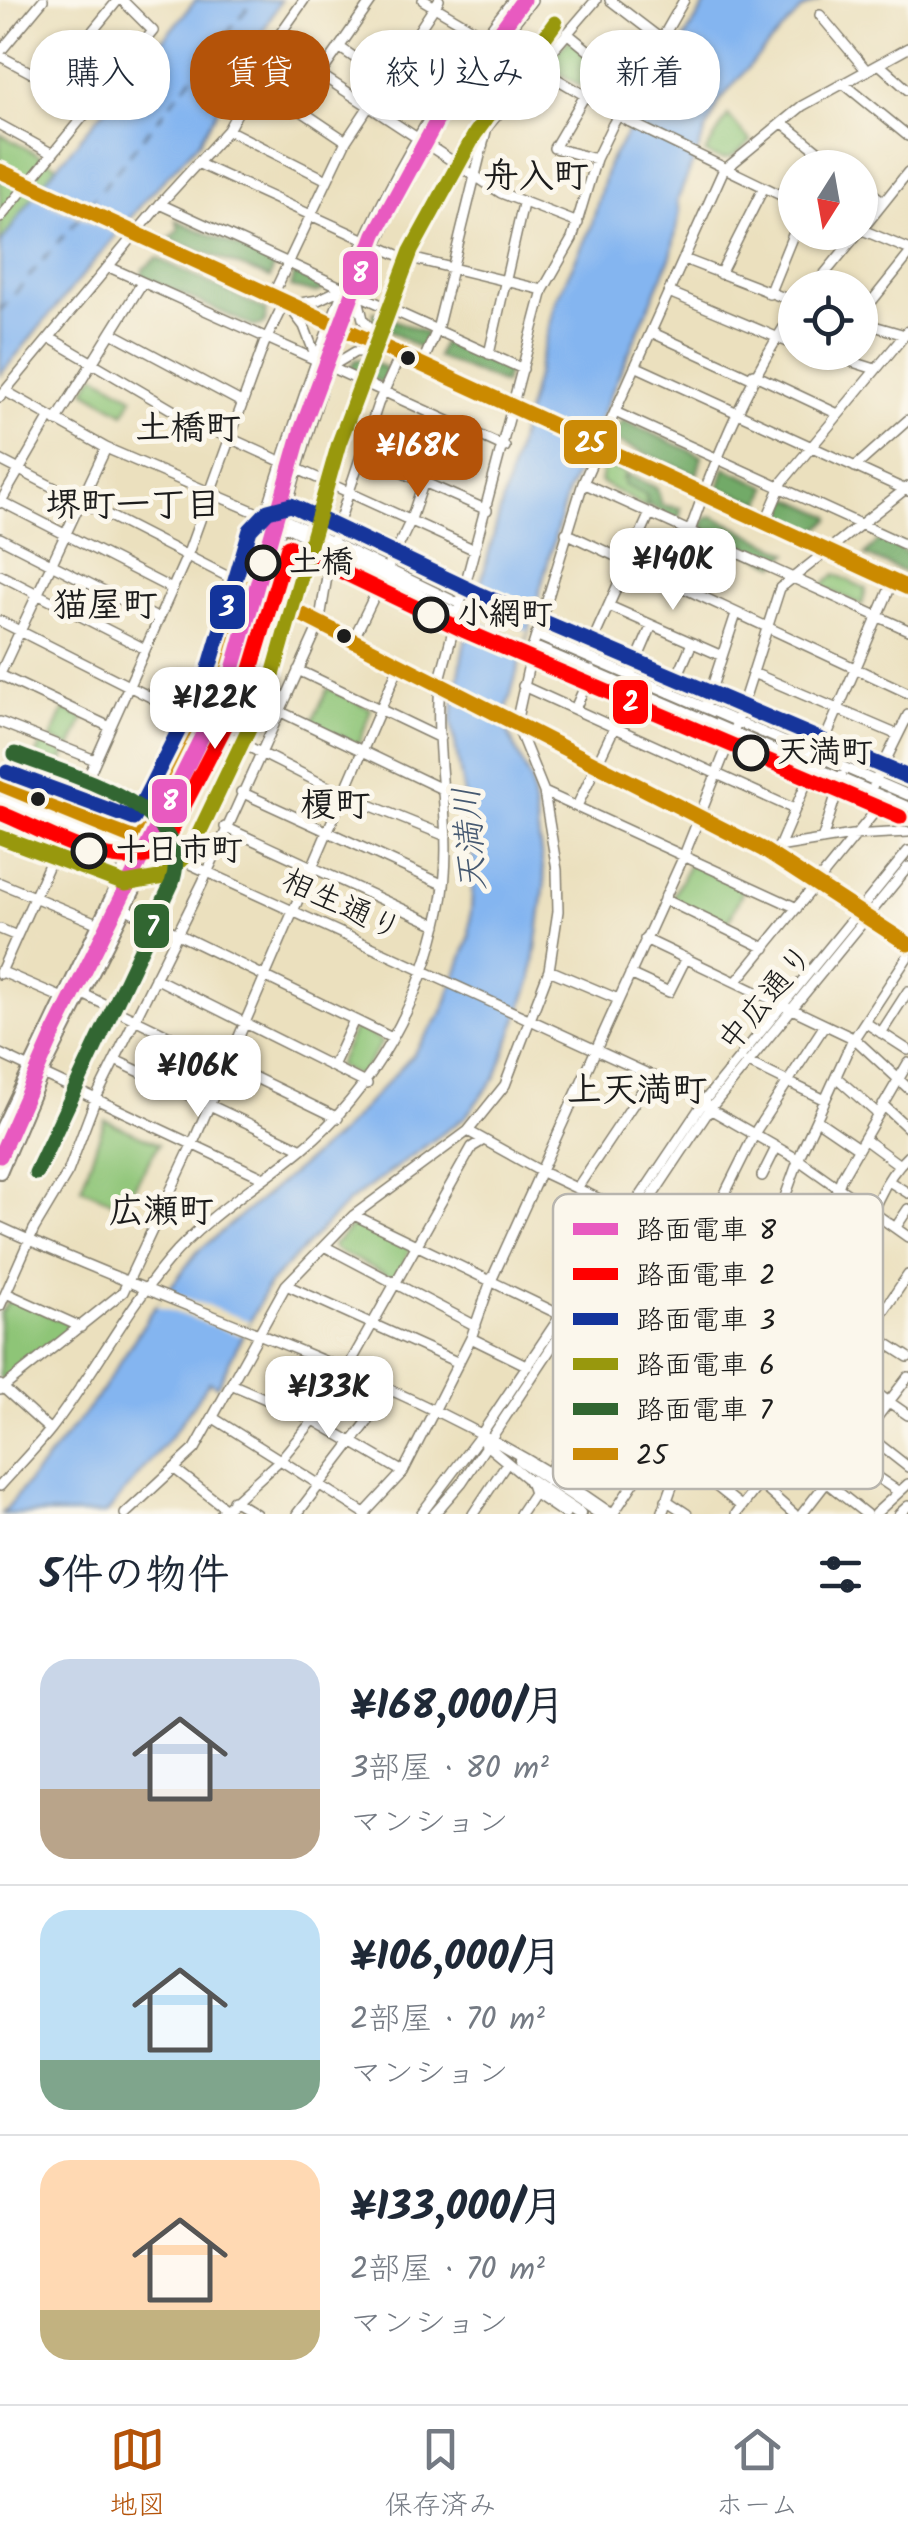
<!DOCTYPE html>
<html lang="ja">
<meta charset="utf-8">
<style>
:root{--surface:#fff;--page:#f6f6f7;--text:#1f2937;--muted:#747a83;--line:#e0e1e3;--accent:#b45309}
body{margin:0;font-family:Kalam,"Klee One",sans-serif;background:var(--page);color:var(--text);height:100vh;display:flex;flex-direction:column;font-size:38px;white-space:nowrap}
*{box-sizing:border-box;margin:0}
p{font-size:32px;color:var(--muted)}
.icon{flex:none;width:55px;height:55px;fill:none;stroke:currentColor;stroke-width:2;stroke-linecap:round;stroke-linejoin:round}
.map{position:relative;height:1514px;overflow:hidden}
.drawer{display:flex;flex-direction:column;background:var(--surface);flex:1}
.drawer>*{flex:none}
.banner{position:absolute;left:30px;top:30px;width:850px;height:90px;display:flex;gap:20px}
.needle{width:65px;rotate:191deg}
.buttons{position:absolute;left:778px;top:150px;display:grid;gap:20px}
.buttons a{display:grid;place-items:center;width:100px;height:100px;border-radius:50%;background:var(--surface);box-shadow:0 2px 8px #0004;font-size:50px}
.price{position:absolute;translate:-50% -85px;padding:0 22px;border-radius:20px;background:#fff;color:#222;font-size:32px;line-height:65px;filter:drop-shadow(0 2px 5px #0008)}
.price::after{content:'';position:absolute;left:50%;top:60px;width:30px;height:22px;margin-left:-15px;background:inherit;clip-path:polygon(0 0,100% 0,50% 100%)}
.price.active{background:var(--accent);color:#fff}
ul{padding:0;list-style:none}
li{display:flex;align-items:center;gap:30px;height:250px;padding:0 40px}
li+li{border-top:2px solid var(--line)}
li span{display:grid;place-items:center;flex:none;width:280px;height:200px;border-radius:30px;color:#555}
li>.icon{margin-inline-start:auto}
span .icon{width:120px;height:120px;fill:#fffc;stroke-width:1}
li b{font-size:42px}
h2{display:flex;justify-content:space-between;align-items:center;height:120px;padding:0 40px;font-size:42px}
.chip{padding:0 35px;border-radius:40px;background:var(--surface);box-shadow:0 2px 8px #0004;font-size:35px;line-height:90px}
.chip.active{background:var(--accent);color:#fff}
.tabs{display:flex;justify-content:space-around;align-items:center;height:140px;border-top:2px solid var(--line);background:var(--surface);font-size:28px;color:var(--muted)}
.tabs a{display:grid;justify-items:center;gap:5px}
.tabs .active{color:var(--accent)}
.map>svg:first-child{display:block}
.green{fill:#8ec577;stroke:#55704a;stroke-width:2.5}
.forest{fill:#72aa68;stroke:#476342;stroke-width:2.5}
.water{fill:#84b5f0;stroke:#506886;stroke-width:2.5}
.pier{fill:#ebe0be}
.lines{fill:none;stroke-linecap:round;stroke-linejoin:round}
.ferry{stroke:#465971;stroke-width:2.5;stroke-dasharray:12 10;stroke-linecap:butt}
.minor-casing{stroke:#847e6d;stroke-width:12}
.major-casing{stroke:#847e6d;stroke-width:15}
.highway-casing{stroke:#847e6d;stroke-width:16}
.minor{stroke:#fff;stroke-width:9}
.major{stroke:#fff;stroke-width:11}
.highway{stroke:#fff;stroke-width:12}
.tram{stroke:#1c1c1c;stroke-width:2.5}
.bus-1-casing{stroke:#fbf7ec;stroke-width:22}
.bus-1{stroke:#cb8a06;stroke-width:15}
.tram-1-casing{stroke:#fbf7ec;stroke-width:22}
.tram-2-casing{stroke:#fbf7ec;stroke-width:22}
.tram-3-casing{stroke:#fbf7ec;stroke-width:22}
.tram-4-casing{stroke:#fbf7ec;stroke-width:22}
.tram-5-casing{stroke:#fbf7ec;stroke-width:22}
.tram-1{stroke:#e85ac0;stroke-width:15}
.tram-2{stroke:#f00;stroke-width:15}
.tram-3{stroke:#13349b;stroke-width:15}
.tram-4{stroke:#98980d;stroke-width:15}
.tram-5{stroke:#316631;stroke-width:15}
.bus-dot{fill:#1c1c1c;stroke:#fbf7ec;stroke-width:4}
.stop-dot{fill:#fbf7ec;stroke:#1c1c1c;stroke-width:5}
.labels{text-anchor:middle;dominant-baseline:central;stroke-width:10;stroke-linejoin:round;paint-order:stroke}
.stop-label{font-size:32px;font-weight:bold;fill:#1c1c1c;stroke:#fbf7ec;text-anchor:start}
.street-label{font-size:32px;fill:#1c1c1c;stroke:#fbf7ec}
.neighbourhood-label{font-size:35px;font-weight:bold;fill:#1c1c1c;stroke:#fbf7ec}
.water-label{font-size:35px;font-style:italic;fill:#465971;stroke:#fbf7ec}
.key{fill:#fbf7ec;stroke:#b8b5ae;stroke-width:2.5}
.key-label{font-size:28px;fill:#1c1c1c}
.line-badge{stroke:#fbf7ec;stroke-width:4}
.badge-label{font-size:28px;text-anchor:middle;font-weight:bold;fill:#fff}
</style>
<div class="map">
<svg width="908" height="1514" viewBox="0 0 908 1514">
<rect width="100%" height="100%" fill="#fbf7ec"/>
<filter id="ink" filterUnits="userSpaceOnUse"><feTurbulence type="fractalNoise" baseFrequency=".01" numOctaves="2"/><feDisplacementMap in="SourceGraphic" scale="20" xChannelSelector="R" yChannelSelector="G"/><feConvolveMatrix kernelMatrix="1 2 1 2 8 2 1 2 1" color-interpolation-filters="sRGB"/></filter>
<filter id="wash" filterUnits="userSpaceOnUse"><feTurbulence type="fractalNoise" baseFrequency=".0048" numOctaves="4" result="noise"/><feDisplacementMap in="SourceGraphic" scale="40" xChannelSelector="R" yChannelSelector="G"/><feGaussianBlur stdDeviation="2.25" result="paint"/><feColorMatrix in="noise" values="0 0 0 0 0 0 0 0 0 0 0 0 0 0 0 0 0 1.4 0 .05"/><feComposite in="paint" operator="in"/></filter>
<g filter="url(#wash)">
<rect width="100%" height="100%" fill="#ebe0be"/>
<path class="green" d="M570 39 625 86 618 103 612 105 549 67 547 61Z
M728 115 751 142C733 157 727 165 705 153Z
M0 134 58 166 0 244Z
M95 374 133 397 124 413 85 390Z
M609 465 626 474 622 479 646 495 647 508 600 482 603 466Z
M835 574 866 589 862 605 821 587Z
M328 688 371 709 359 745 311 724Z
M64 709 84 718 71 748 51 739Z
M42 742 66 752 62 763 54 760 50 767 35 760Z
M689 864 744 888 727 925 672 899Z
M356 1025 382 1042 360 1077 337 1066Z
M105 1120 159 1144 123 1206 81 1188Z
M355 1223 411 1246 397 1280 334 1249 333 1245Z
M11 1298 71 1324 72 1329 6 1381 0 1378V1313Z"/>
<path class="forest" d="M176 220 275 263 270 278 169 239 179 230Z
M157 258 266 310 265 324 254 327 142 276 143 269Z
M295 272 325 285 324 289 315 293 291 287Z
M374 312 426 333 423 350 374 322Z
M442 343 508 368 504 384 437 357Z
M363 359 388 369 382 383 349 370 355 360Z
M622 420 702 456 697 475 617 442 613 437Z
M725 468 768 487 762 503 719 488Z
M626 474 657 488 662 505 681 508 679 521 648 505 646 495 624 485Z
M790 498 830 516 831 519 816 531 785 516 783 510Z
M713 516 789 553 777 565 700 531 706 518Z
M881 538 908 554V574L865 555Z"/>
<path class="water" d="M196 0H281L199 142 145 200 0 375V244L43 183Z
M708 0H821L802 9 743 73 719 102 705 133 677 201 680 211 671 256 567 494 503 722 531 782 545 882 532 979 496 1077 465 1117 347 1203 269 1284 217 1386 209 1382 173 1434 106 1514H2L98 1397 150 1314 197 1252 338 1135 410 1058 443 1012 469 938 472 895 473 844 451 721 464 646 557 298 591 227 608 164Z"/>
<path class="pier" d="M41 184 128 223 119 235 32 196Z
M475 608 528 631 525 642 472 619Z
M165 1290 250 1321 241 1336 156 1306Z"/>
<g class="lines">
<path class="ferry" d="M88 206 254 0
M0 311 83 213"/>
</g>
</g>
<g filter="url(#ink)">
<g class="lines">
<g class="minor-casing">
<path id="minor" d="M423 0 630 122 795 202
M610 0 661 39
M820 15 867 71
M567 33 634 88
M274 44 501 193 578 223
M339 47 431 110
M0 52 43 0
M0 56 91 105
M880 65 908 90
M320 75 372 0
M257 81 346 141
M50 83 118 0
M843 83 908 136
M584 97 554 148 596 159
M783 123 839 168
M0 125 51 153
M228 130 327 180
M197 163 398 255 543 290
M0 171 908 588
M860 184 884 202
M160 204 343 288
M0 218 153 31 122 0
M860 229 908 249
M860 232 908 172
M684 259 795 302
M109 267 316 360
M720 274 763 189
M813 288 859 232
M669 292 795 345
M357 294 523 369
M357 294 363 319 386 348
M769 294 795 230
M272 297 346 141 439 0
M289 305 318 300 343 288
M291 309 304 326 316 357
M860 316 908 256
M860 322 905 335
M651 332 751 378
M112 333 243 403
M50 338 186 418 475 550
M821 352 875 369
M489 354 523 204
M421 366 437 330 487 127 596 0
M635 366 908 491
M330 367 505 447
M330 367 355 352 383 351
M753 374 838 414
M5 391 106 448 267 517 458 614
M0 397 160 204 228 130 280 34 304 0
M615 412 908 546
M56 421 142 283
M362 455 487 510
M0 460 248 587C259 528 280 468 299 411 353 250 406 134 513 0
M855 467 908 420
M583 483 908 630
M0 501 172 589
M0 503 50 417
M280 517 460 604
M765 523 783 481 908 331
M690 531C718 452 748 380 795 310
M566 533 908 693
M0 538 159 619
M0 575 145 649
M263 595C308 426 355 251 453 104 477 68 506 34 532 0
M609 606 722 656
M0 621 342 794 446 836
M536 635 908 795
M352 642 410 522 424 481
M533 646 908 807
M586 656 650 513
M298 670 440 738
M753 673 898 735
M0 674 106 448
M0 675 110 727
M630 676 652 625
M523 686 794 809
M670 693 692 643
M705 708 736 614
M575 709 592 670
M279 711 446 791
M0 722 95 760
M874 784 908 715
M241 792 444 885
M544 792 797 908
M578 804 634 686
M225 827 437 925
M822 840 842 776
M778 847 852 835 908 832
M155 848 705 1100 710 1109 799 1160 908 1237
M775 856 893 581
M0 883 99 924
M664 899 765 948
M124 908 392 1038
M0 929 17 936
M645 939 855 1039 908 1088
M549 970 618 999
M0 971 65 999
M0 974 187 556 264 344 284 303
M630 974 669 992 686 958
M155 978 367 1084
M737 981 887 797
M79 992 338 1118
M866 1023 908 1050
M881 1033 908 991
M0 1054 264 1178
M115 1060 302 1149
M747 1062 825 1100
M333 1066 354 1020
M836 1077 878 1114
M883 1105 908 1128
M817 1120 858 1148
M468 1131 540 1171 836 1311 908 1357
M864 1139 898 1164
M762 1176 776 1148
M890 1182 908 1193
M577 1188 652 1076
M354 1215 701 1383 866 1514
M825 1221 862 1246
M0 1227C204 1321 429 1383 612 1514
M896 1227 908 1209
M324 1246 476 1326
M607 1264 674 1297
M286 1285 459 1363
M798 1292 842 1177 908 1063
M6 1293 81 1327
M0 1306 34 1229 68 1172 96 1098 202 884 319 625 333 540 378 404 400 356
M471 1338 528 1366
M717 1351 792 1376 908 1467
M844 1371 908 1415
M231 1384 314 1420 403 1472
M0 1385 50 1430
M0 1390 123 1292 193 1143 399 666
M620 1406 669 1430
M681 1412 760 1479
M215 1419 366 1514
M756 1429C782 1390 814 1352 836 1311 861 1264 867 1193 908 1156
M484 1443 530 1481 534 1493 565 1514
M847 1457 899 1492
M592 1462 634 1482
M176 1470 225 1508
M551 1471 605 1335 633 1278
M711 1482 732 1457
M758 1482 794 1514
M0 1486C17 1467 35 1449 51 1429 92 1376 124 1313 168 1261 205 1217 257 1186 302 1149 373 1091 421 1001 440 911 457 832 431 754 441 676L543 290 572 239 596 159 612 126 684 0
M578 1489 757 1129 825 1025
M233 1500 256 1514
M666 1500 687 1514
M125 1514 195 1449 286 1285 354 1215 468 1131 505 1085 549 970 558 911 557 870 544 792 516 723 533 646 583 483 723 171 802 106 908 48
M220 1514 281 1459 329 1401 472 1147 482 1141
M297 1514 391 1391
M364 1514 403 1472 471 1338 491 1281 683 858 737 722 780 588 908 487
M421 1514 480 1436 705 1100 908 851
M434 1514 462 1482 710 1109 908 867
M473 1514 507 1463
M520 1514 534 1493
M613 1514 704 1377 760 1266 801 1153 851 1043 908 956
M662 1514 682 1459 741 1506
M736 1514 823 1400 908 1275
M802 1514 908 1377
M875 1514 908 1484
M899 1514 908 1506"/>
</g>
<g class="major-casing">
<path id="major" d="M136 848 218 683 248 587 762 849 908 944
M155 848 237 679 263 595"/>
</g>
<g class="highway-casing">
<path id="highway" d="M0 784 155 848
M0 802 138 852
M0 1132 133 853
M0 1172 42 1073 155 848
M521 1460 602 1514
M530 1481 579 1514"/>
</g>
<use href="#minor" class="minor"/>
<use href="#major" class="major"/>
<use href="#highway" class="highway"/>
<path class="tram" d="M285 486 286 472"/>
<g class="bus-1-casing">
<path id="bus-1" d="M0 171 908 588
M0 784 140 841 218 683 248 587 762 849 908 944"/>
</g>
<use href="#bus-1" class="bus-1"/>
<g class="tram-1-casing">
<path id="tram-1" d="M0 1156 55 1031 230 680 301 431 375 234 441 113 523 0"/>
</g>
<g class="tram-2-casing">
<path id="tram-2" d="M0 813C45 830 115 877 161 850L246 686 288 546 463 630 900 817"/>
</g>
<g class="tram-3-casing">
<path id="tram-3" d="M7 772 134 819 208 672 250 530 268 511 291 505 479 594 908 777"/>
</g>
<g class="tram-4-casing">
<path id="tram-4" d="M0 837 125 884 164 877 191 850 271 682 339 443 411 251 475 134 555 23"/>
</g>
<g class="tram-5-casing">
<path id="tram-5" d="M15 754C66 775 199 806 172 883L36 1173"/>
</g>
<use href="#tram-1" class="tram-1"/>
<use href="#tram-2" class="tram-2"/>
<use href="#tram-3" class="tram-3"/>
<use href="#tram-4" class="tram-4"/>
<use href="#tram-5" class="tram-5"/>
</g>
</g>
<g class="bus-dot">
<circle cx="408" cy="358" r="9"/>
<circle cx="344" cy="636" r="9"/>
<circle cx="38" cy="799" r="9"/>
</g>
<g class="stop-dot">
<circle cx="263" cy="563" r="16"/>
<circle cx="431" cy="615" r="16"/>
<circle cx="751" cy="753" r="16"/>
<circle cx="89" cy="851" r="16"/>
</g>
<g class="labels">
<g class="stop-label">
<text x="289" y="563">土橋</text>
<text x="457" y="615">小網町</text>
<text x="777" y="753">天満町</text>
<text x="115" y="851">十日市町</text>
</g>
<g class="street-label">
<text transform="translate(341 906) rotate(25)">相生通り</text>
<text transform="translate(767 999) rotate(-50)">中広通り</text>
</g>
<g class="neighbourhood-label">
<text x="536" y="178">舟入町</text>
<text x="188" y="430">土橋町</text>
<text x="133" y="507">堺町一丁目</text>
<text x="105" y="607">猫屋町</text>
<text x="335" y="807">榎町</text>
<text x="637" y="1092">上天満町</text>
<text x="161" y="1213">広瀬町</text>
</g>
<g class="water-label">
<text transform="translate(472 839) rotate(-94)">天満川</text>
</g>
</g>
<rect x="553" y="1194" width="330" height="295" rx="15" class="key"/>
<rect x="573" y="1223" width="45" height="12" fill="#e85ac0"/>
<rect x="573" y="1268" width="45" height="12" fill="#f00"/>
<rect x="573" y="1313" width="45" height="12" fill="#13349b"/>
<rect x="573" y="1358" width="45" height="12" fill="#98980d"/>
<rect x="573" y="1403" width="45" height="12" fill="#316631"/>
<rect x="573" y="1448" width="45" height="12" fill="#cb8a06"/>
<g class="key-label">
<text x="636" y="1239">路面電車 8</text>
<text x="636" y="1284">路面電車 2</text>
<text x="636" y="1329">路面電車 3</text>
<text x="636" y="1374">路面電車 6</text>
<text x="636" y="1419">路面電車 7</text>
<text x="636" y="1464">25</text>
</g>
<g class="line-badge">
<rect x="341" y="249" width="39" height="48" rx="10" fill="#e85ac0"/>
<rect x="562" y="418" width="57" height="48" rx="10" fill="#cb8a06"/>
<rect x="208" y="583" width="39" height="48" rx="10" fill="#13349b"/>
<rect x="611" y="678" width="39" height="48" rx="10" fill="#f00"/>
<rect x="150" y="777" width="39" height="48" rx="10" fill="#e85ac0"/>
<rect x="132" y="902" width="39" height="48" rx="10" fill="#316631"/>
</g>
<g class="badge-label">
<text x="360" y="282">8</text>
<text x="590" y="452">25</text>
<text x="227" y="616">3</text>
<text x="631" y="711">2</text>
<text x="170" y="810">8</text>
<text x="152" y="936">7</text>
</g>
</svg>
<div class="buttons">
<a><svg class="needle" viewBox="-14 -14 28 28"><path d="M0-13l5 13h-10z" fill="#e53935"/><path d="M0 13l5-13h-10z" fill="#747a83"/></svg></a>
<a><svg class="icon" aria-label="locate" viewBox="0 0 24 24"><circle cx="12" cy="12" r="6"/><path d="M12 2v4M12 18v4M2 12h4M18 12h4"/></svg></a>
</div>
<b class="price active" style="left:418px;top:500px">¥168K</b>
<b class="price" style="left:673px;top:613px">¥140K</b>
<b class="price" style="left:215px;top:752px">¥122K</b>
<b class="price" style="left:198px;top:1120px">¥106K</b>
<b class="price" style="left:329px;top:1441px">¥133K</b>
<div class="banner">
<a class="chip">購入</a>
<a class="chip active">賃貸</a>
<a class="chip">絞り込み</a>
<a class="chip">新着</a>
</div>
</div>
<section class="drawer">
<h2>5件の物件<svg class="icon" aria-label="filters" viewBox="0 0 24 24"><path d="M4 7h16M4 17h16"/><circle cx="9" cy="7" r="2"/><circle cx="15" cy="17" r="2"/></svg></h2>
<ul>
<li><span style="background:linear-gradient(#c9d6e8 65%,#b9a48a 0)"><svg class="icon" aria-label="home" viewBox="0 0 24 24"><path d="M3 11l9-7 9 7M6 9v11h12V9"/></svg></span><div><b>¥168,000/月</b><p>3部屋 · 80 m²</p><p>マンション</p></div></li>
<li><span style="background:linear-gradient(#bfe0f5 75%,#7fa58c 0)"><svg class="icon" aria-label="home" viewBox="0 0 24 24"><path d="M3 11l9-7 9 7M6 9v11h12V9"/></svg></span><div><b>¥106,000/月</b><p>2部屋 · 70 m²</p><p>マンション</p></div></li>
<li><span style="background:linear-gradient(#ffd9b3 75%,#c2b280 0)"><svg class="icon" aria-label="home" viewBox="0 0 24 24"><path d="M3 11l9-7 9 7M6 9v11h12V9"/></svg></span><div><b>¥133,000/月</b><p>2部屋 · 70 m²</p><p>マンション</p></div></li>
</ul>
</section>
<nav class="tabs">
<a class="active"><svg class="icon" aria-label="map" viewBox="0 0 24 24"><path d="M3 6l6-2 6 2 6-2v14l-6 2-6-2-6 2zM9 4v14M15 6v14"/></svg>地図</a>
<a><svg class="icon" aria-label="saved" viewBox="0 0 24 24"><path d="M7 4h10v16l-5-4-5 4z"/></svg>保存済み</a>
<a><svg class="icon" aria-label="home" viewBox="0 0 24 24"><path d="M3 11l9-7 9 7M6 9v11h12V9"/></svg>ホーム</a>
</nav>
